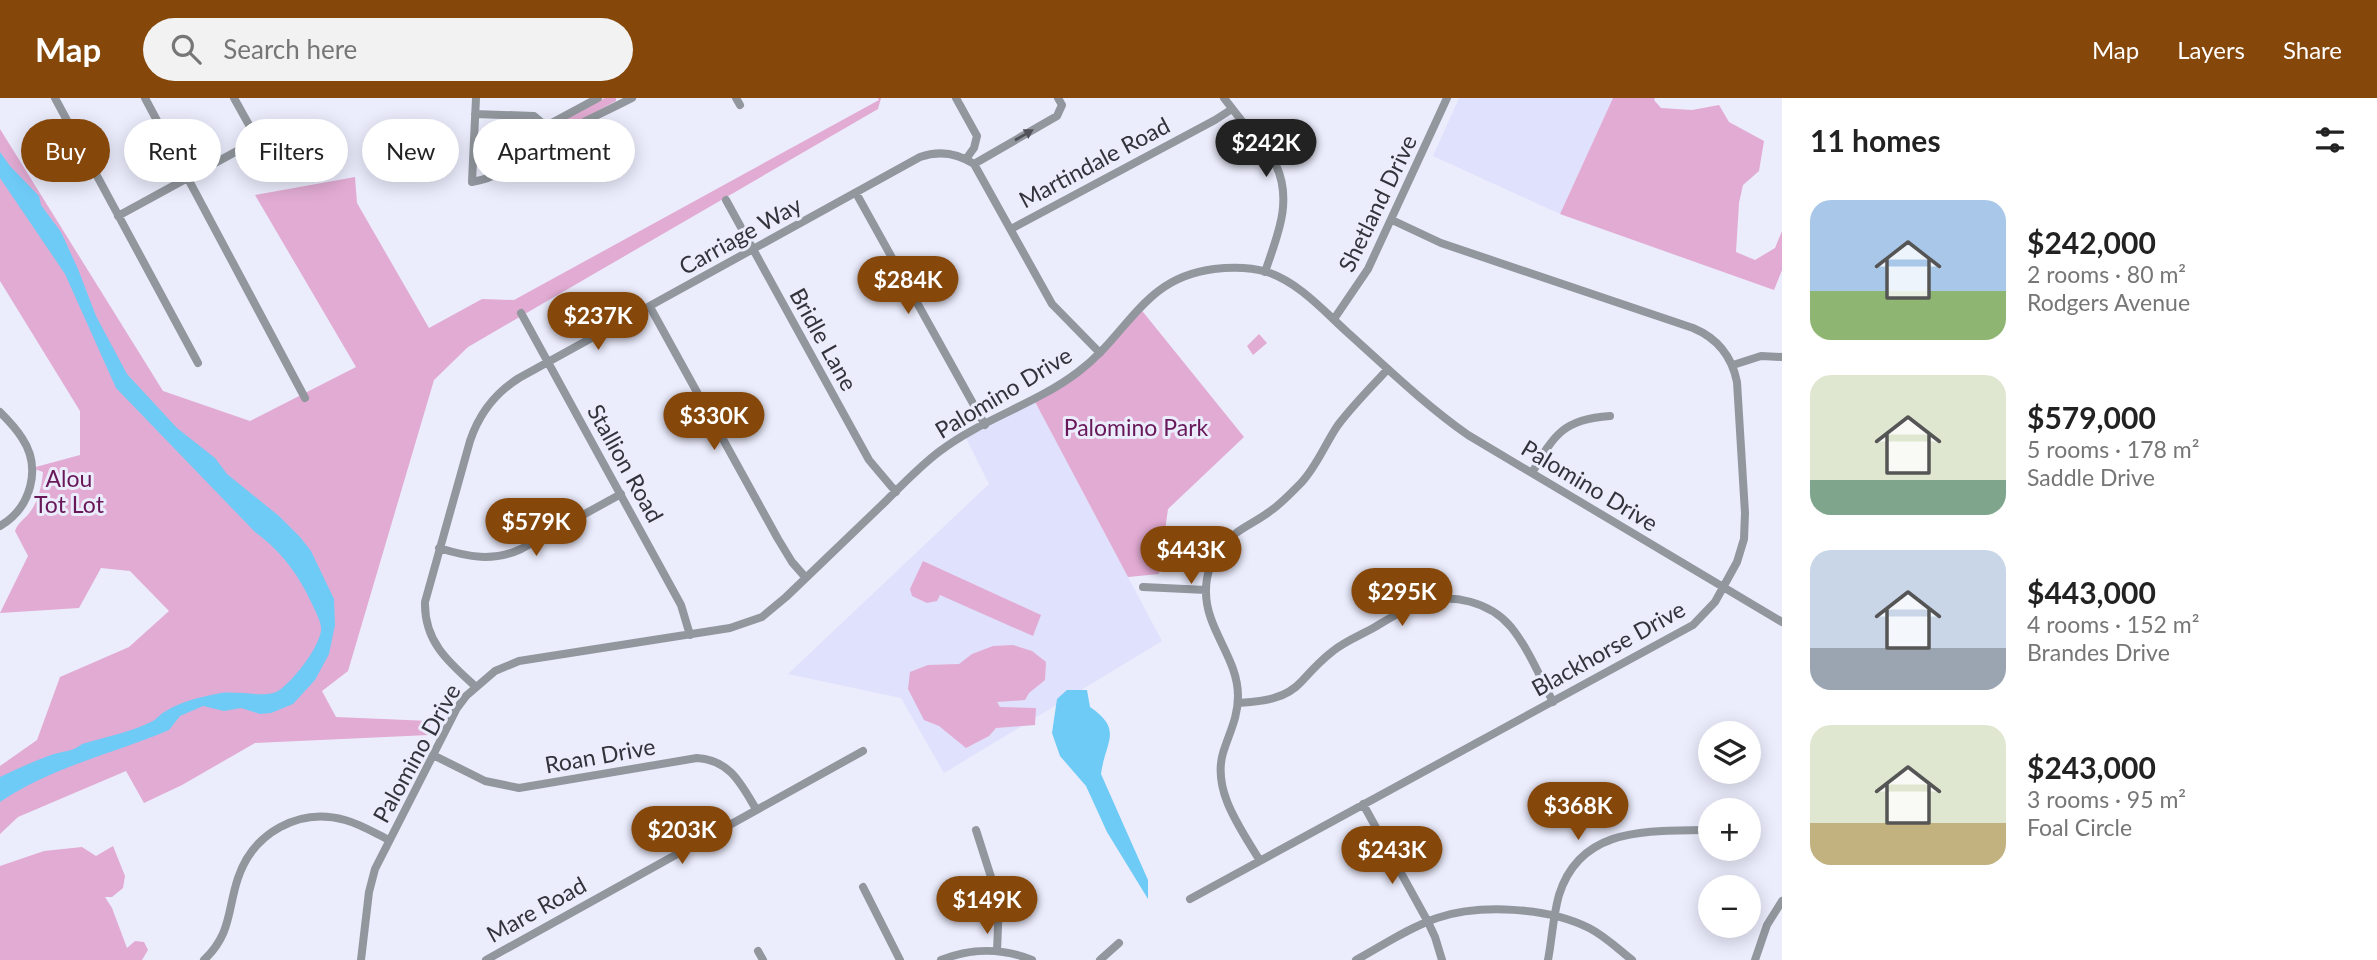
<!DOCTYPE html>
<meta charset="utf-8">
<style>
:root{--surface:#fff;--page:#f2f2f2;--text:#222;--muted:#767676;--accent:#86470a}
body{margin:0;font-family:Lato,sans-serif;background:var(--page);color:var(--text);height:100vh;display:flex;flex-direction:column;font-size:26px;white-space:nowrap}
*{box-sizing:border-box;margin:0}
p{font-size:23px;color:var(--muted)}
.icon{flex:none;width:38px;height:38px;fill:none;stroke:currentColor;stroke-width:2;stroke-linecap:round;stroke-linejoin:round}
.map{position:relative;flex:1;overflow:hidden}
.panel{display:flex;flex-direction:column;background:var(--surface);width:595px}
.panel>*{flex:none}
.top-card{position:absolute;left:21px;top:21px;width:665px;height:63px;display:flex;gap:14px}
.controls{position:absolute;left:1698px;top:623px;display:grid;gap:14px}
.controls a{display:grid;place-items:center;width:63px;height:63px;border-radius:50%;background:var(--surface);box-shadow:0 4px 18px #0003;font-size:35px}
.price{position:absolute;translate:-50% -60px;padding:0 16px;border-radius:24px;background:var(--accent);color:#fff;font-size:23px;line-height:46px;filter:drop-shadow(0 2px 4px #0008)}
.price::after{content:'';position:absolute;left:50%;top:42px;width:21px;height:16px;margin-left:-10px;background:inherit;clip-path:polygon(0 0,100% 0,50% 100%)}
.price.on{background:#222;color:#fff}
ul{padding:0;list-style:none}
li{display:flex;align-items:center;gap:21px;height:175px;padding:0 28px}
li span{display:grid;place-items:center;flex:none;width:196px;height:140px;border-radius:21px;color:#555}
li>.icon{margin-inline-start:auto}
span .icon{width:84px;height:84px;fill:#fffc;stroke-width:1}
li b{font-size:30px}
h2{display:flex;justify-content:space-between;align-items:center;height:84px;padding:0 28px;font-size:30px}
.chip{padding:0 24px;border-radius:32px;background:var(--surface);box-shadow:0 4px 18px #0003;font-size:24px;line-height:63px}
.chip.on{background:var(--accent);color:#fff}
header{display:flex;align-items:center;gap:42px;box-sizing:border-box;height:98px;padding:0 35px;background:var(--accent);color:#fff}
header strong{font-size:33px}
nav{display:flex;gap:38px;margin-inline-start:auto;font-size:24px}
.search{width:490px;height:63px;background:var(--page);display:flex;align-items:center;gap:18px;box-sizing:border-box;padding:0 24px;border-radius:38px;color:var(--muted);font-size:26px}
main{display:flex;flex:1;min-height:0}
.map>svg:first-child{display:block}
.built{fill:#e0e1fc}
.green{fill:#e2abd3}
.water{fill:#6ecbf6}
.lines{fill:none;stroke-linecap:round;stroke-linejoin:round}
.minor{stroke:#92979e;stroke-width:8}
.oneway{fill:#505159}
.labels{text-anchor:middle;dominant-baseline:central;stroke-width:6;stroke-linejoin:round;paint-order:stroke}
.street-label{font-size:23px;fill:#33333b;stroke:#ebecfc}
.park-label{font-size:23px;fill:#681759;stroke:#ebecfc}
</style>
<header>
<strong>Map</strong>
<div class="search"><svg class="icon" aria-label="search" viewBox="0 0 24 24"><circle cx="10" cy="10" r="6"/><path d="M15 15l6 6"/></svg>Search here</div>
<nav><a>Map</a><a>Layers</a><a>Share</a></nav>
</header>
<main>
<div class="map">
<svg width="1782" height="862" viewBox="0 0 1782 862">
<rect width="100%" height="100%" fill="#ebecfc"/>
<path class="built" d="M1459 0H1613L1560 116 1433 58Z
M1033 300 1162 543 944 675 901 600 788 576 989 386 965 338Z"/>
<path class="green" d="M605 0H616V3L555 36 553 35 554 27Z
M878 0H881L878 11 468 249 434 282 348 573 322 593 336 619 430 623 429 637 255 645 182 687 144 705 126 673 18 719 0 736V668L37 642 60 579 129 549 169 513 130 473 101 470 79 510 0 515 28 458 15 433C18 424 25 421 30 414 38 404 42 387 43 374L32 370 80 357V313L0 183V31L163 293 250 323 356 269 255 97 355 79 357 105 429 230 482 201 514 202 879 2Z
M1613 0H1655L1654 2 1661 10 1692 12 1719 7 1729 24 1764 43 1759 73 1743 87 1739 105 1736 154 1755 162 1775 150 1782 133V172L1774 192 1560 116Z
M510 30 513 33C514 49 499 59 486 67L487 63 494 59V55L498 56 510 44 509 35H494L488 41 489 53 486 55C480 32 494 34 510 30Z
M1139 209 1244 339 1168 411 1159 476 1128 479 1033 300 1078 274Z
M1259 236 1267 245 1253 257 1247 248Z
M923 463 1041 517 1033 538 940 497 937 503 927 505 912 498 910 491Z
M1013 547 1032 553 1046 564 1045 582 1029 595 1025 602 997 604 1000 609 1036 610 1035 627 996 630 989 638 966 650 939 628 924 622 908 591 910 574 928 567 959 566 972 556 993 548Z
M113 748 125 778 123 790 112 799H105L112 810 127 850 135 843 144 844 148 852 142 862H0V768L44 753 82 749 96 758Z"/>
<path class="water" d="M496 34 509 35 512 39 510 44 495 56 489 53 487 46 491 37Z
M0 54 10 68 39 98 41 107 61 134 78 171 96 218 127 276 177 330 215 360 227 376 279 418 300 439 311 453 334 501 335 527 329 556 315 582 293 606 271 615 260 616 241 610 224 613 203 608 180 618 169 632C113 656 51 669 0 704V679C17 671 34 663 51 657 62 653 73 654 82 646 105 639 132 634 153 623 158 620 161 615 166 613 180 604 200 599 216 596 235 591 266 601 278 593 293 583 318 551 321 533 322 525 316 515 313 508 299 477 282 454 255 434L116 290 65 176 0 80Z
M1067 592H1087L1090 609C1124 632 1105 644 1101 676L1148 782V801L1107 734 1086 688 1060 658 1052 635 1057 601Z"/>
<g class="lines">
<path class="minor" d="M55 0 198 265
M145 0 305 300
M234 0 258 43
M476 0 472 84C501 80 525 59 549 43 575 27 605 14 632 0
M736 0 740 7
M956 0 977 38 974 50 966 61
M1224 0 1276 67C1293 104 1277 138 1265 174
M475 16 534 18 546 28 549 43
M546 28 598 0
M974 66 1057 18 1062 7 1058 0
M856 95 985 327
M726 102 869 362 896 394
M118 118 281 29
M1011 131 1215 22 1232 11
M650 209 778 441 792 464 806 480
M521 215 681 507 690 537
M1334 221 1368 171 1447 0
M1733 267 1761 258 1782 259
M0 314C8 322 16 330 22 340 42 370 31 410 0 428
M1532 375C1554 337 1563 321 1610 318
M439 450C468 459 493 464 521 451L621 396
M1143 489 1206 492
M475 588C448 564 424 543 425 504L470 343C479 316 495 295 519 280L920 59C940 52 957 55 974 66L1052 206 1100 255
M1238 605C1262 603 1285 602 1302 583 1312 572 1321 562 1333 553 1345 543 1361 537 1375 529 1390 520 1406 510 1422 504 1453 495 1490 504 1511 529 1528 550 1540 579 1553 604
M433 657 485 683 519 690 697 660C730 662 741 686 756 711
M1363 706 1428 824 1435 839 1442 862
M976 732 999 804 997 853
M1260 763C1241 731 1212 693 1223 655 1229 635 1238 620 1238 598 1238 559 1205 531 1206 492 1206 476 1212 461 1222 448 1235 432 1253 426 1269 414 1281 406 1291 395 1301 385 1317 368 1325 346 1338 327 1353 307 1371 289 1388 271
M863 789 900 862
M1190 801 1693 527 1715 504 1737 464 1744 441 1745 415 1737 284C1732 259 1717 240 1693 230L1441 145 1392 122
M758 853 763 862
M204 862C232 835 227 813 238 780 253 735 299 709 345 722 360 726 375 735 389 742
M361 862 369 794 375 771 457 610 466 598 495 573 519 563 730 530 762 519 786 499C819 467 853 435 886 403 903 386 920 368 940 353 982 321 1036 306 1078 274 1129 236 1142 180 1214 171 1231 169 1250 169 1267 174 1298 184 1323 212 1347 234 1386 269 1425 307 1468 337L1782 524
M486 862 863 653
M941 862C971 850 1003 850 1032 862
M1100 862 1119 845
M1356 862C1382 848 1408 830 1437 820 1479 806 1548 809 1589 830 1605 838 1618 851 1632 862
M1548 862C1552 841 1553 818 1559 797 1580 730 1644 733 1701 732
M1755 862 1767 827 1782 803"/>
</g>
<defs><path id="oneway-solid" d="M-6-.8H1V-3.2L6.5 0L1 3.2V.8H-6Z" transform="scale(1.75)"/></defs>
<use class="oneway" href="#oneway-solid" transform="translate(1024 37) rotate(-30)"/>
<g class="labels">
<g class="street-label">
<text transform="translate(1094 64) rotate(-28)">Martindale Road</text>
<text transform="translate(1377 105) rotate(-64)">Shetland Drive</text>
<text transform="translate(740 137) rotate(-29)">Carriage Way</text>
<text transform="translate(824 241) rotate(61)">Bridle Lane</text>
<text transform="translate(1003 294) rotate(-31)">Palomino Drive</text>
<text transform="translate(626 365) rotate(61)">Stallion Road</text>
<text transform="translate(1590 387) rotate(31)">Palomino Drive</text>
<text transform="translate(1608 550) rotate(-29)">Blackhorse Drive</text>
<text transform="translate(416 655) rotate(-61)">Palomino Drive</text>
<text transform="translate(600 657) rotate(-10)">Roan Drive</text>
<text transform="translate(536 811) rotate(-29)">Mare Road</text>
</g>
<g class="park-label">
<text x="1136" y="329">Palomino Park</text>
<text x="69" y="380">Alou<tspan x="69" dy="26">Tot Lot</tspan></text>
</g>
</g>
</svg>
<div class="controls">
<a><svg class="icon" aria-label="layers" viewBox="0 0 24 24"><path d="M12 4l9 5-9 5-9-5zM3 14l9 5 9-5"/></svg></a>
<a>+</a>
<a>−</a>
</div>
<b class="price on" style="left:1266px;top:81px">$242K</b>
<b class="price" style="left:908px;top:218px">$284K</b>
<b class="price" style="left:598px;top:254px">$237K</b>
<b class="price" style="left:714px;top:354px">$330K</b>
<b class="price" style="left:536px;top:460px">$579K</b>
<b class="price" style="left:1191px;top:488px">$443K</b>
<b class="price" style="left:1402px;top:530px">$295K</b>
<b class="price" style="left:1578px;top:744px">$368K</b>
<b class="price" style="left:682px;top:768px">$203K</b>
<b class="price" style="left:1392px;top:788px">$243K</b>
<b class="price" style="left:987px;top:838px">$149K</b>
<div class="top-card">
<a class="chip on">Buy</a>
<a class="chip">Rent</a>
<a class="chip">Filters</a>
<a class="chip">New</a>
<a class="chip">Apartment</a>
</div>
</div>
<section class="panel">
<h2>11 homes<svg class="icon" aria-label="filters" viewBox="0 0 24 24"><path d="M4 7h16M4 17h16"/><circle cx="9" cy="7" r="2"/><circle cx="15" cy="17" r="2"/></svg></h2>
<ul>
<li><span style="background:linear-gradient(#a9c7e8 65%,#8fb573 0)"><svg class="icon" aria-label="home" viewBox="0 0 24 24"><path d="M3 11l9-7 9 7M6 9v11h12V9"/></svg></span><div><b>$242,000</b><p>2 rooms · 80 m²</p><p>Rodgers Avenue</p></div></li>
<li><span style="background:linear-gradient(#dfe7d0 75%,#7fa58c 0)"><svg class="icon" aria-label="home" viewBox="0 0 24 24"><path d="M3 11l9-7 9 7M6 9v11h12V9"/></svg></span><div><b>$579,000</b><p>5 rooms · 178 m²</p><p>Saddle Drive</p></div></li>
<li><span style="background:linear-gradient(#c9d6e8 70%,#9aa5b1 0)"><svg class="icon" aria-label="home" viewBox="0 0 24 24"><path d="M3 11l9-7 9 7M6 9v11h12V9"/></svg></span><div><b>$443,000</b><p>4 rooms · 152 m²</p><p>Brandes Drive</p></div></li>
<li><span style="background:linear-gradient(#dfe7d0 70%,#c2b280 0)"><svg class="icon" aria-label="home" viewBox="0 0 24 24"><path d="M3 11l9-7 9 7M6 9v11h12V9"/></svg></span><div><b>$243,000</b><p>3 rooms · 95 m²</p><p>Foal Circle</p></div></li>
</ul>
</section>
</main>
